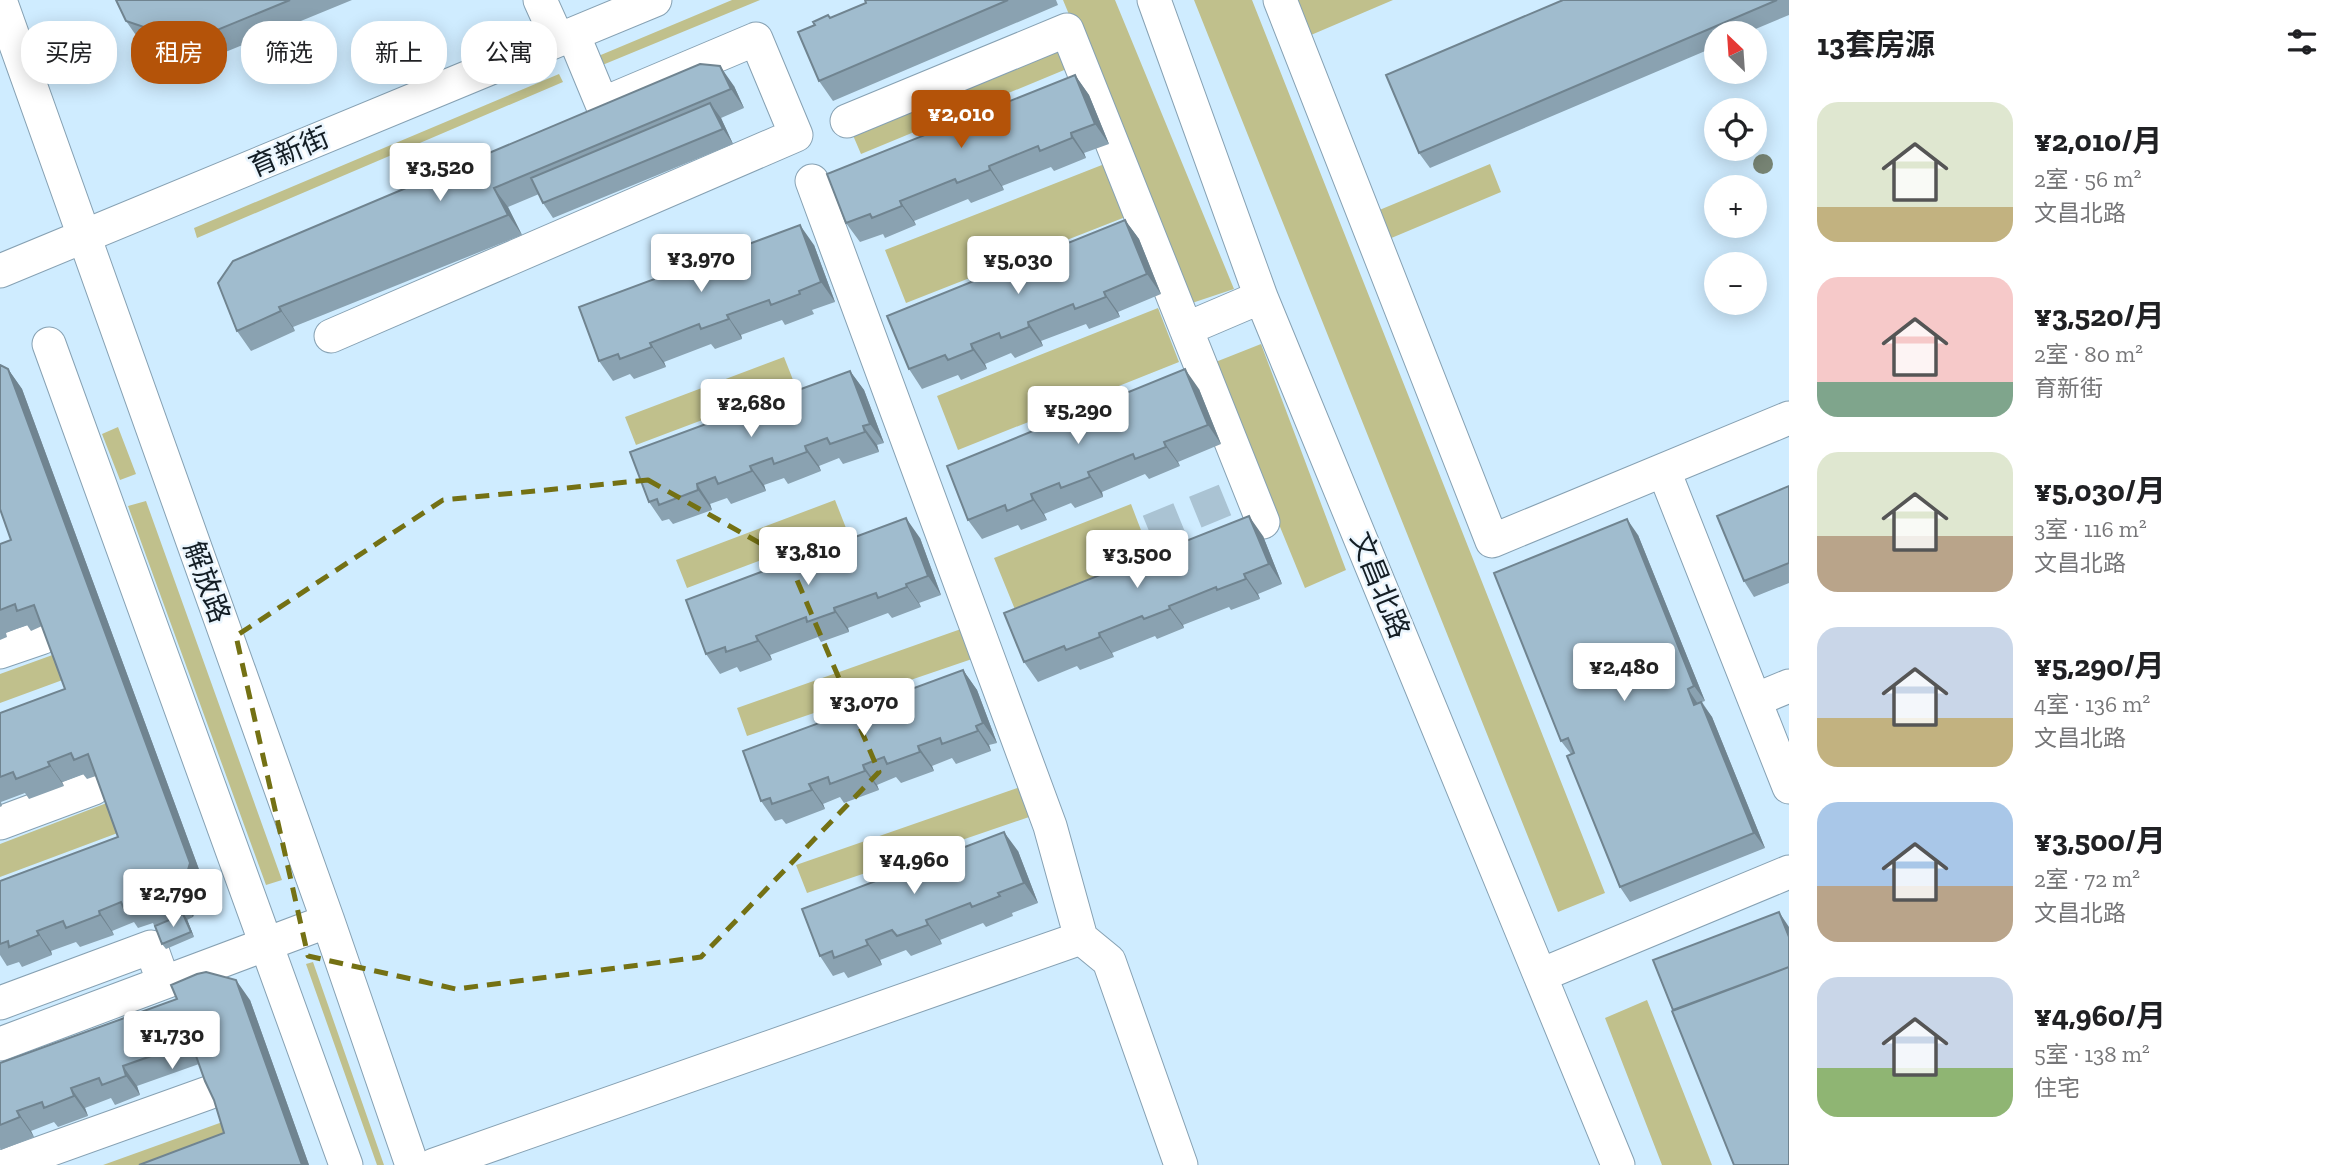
<!DOCTYPE html>
<html lang="zh">
<meta charset="utf-8">
<style>
:root{--surface:#fff;--page:#f2f2f2;--text:#202124;--muted:#757577;--accent:#b45309}
body{margin:0;font-family:"Zilla Slab","Noto Sans SC",serif;background:var(--page);color:var(--text);height:100vh;display:flex;flex-direction:column;font-size:26px;white-space:nowrap}
*{box-sizing:border-box;margin:0}
p{font-size:23px;color:var(--muted)}
.icon{flex:none;width:38px;height:38px;fill:none;stroke:currentColor;stroke-width:2;stroke-linecap:round;stroke-linejoin:round}
.map{position:relative;flex:1;overflow:hidden}
.side{display:flex;flex-direction:column;background:var(--surface);width:560px}
.side>*{flex:none}
.top-card{position:absolute;left:21px;top:21px;width:665px;height:63px;display:flex;gap:14px}
.needle{width:46px;rotate:335deg}
.fabs{position:absolute;left:1704px;top:21px;display:grid;gap:14px}
.fabs a{display:grid;place-items:center;width:63px;height:63px;border-radius:50%;background:var(--surface);box-shadow:0 4px 18px #0003;font-size:35px}
.price{position:absolute;translate:-50% -60px;padding:0 16px;border-radius:7px;background:#fff;color:#222;font-size:23px;line-height:46px;filter:drop-shadow(0 2px 4px #0008)}
.price::after{content:'';position:absolute;left:50%;top:42px;width:21px;height:16px;margin-left:-10px;background:inherit;clip-path:polygon(0 0,100% 0,50% 100%)}
.price.on{background:var(--accent);color:#fff}
ul{padding:0;list-style:none}
li{display:flex;align-items:center;gap:21px;height:175px;padding:0 28px}
li span{display:grid;place-items:center;flex:none;width:196px;height:140px;border-radius:21px;color:#555}
li>.icon{margin-inline-start:auto}
span .icon{width:84px;height:84px;fill:#fffc;stroke-width:1}
li b{font-size:30px}
h2{display:flex;justify-content:space-between;align-items:center;height:84px;padding:0 28px;font-size:30px}
.chip{padding:0 24px;border-radius:28px;background:var(--surface);box-shadow:0 4px 18px #0003;font-size:24px;line-height:63px}
.chip.on{background:var(--accent);color:#fff}
main{display:flex;flex:1;min-height:0}
.map>svg:first-child{display:block}
.green{fill:#c0c08c}
.lines{fill:none;stroke-linecap:round;stroke-linejoin:round}
.minor-tunnel{stroke:#aac3d3;stroke-width:33;stroke-dasharray:33 17;stroke-linecap:butt}
.minor-casing{stroke:#86a1b3;stroke-width:35}
.minor{stroke:#fff;stroke-width:33}
.tree{fill:#778474}
.wall{fill:#8aa2b1}
.shaded-wall{fill:#708490}
.building{fill:#a0bcce;stroke:#708490;stroke-width:2}
.marked{fill:none;stroke:#747114;stroke-width:5;stroke-dasharray:14 9;stroke-linejoin:round}
.labels{text-anchor:middle;dominant-baseline:central;stroke-width:5;stroke-linejoin:round;paint-order:stroke}
.street-label{font-size:28px;fill:#141e25;stroke:#ebf6fe}
</style>
<main>
<div class="map">
<svg width="1789" height="1165" viewBox="0 0 1789 1165">
<rect width="100%" height="100%" fill="#cfecff"/>
<path class="green" d="M732 0H760L600 66 596 57Z
M1063 0H1115L1234 289 1189 304Z
M1194 0H1252L1605 893 1558 912Z
M1298 0H1393L1311 35Z
M1060 47 1069 68 861 154 852 133Z
M559 74 563 82 197 238 194 228Z
M1107 163 1128 216 906 303 885 250Z
M1490 164 1501 192 1389 239 1377 211Z
M1158 308 1179 362 958 450 937 396Z
M1261 344 1346 570 1305 588 1213 363Z
M784 357 795 385 636 445 625 417Z
M118 427 136 474 120 480 102 434Z
M835 500 846 528 687 588 676 560Z
M146 501 282 880 266 885 128 506Z
M1131 504 1152 559 1016 612 994 558Z
M961 629 972 659 747 736 737 708Z
M58 653 68 678 0 703V674Z
M1020 787 1032 816 807 893 796 865Z
M112 801 123 831 0 877V844Z
M313 962 384 1165H377L306 964Z
M1647 1000 1712 1165H1662L1605 1018Z
M228 1120 232 1136 152 1165H103Z"/>
<g class="lines">
<path class="minor-tunnel" d="M1149 531 1225 500"/>
<g class="minor-casing">
<path id="minor" d="M0 0 328 921 412 1165
M540 0 558 40
M1154 0 1261 297 1618 1165
M1280 0 1492 541 1789 418
M847 121 1067 30 1263 522
M812 181 1050 826 1081 938 1109 961 1181 1165
M0 271 655 0
M1186 329 1261 297
M331 336 796 135 756 39 602 104 573 34
M49 344 346 1165
M1664 471 1789 787
M0 652 41 638
M1755 700 1789 686
M0 823 94 788
M1541 975 1789 872
M0 1003 151 947 163 981
M0 1044 328 921
M7 1165 208 1093
M434 1165 1081 938"/>
</g>
<use href="#minor" class="minor"/>
</g>
<circle class="tree" cx="1763" cy="164" r="10"/>
<path class="wall" d="M116 0H352L201 62 140 41 126 21Z
M865 0H1056L1058 5 833 101 819 81 815 25 866 3Z
M1563 0H1789V15L1746 33H1717V46L1430 168 1419 153Z
M1075 75 1089 95 1109 144 1084 153 1086 158 1054 171 1051 167 1002 186 1004 190 971 203 968 199 914 221 916 225 885 238 883 234 860 242 846 223Z
M734 86 744 108 721 118 733 144 553 218 543 203 539 194 508 207 522 235 293 327 295 331 251 351 237 331 218 283Z
M1125 220 1139 239 1161 294 1118 312 1120 317 1089 329 1086 324 1041 341 1043 346 1015 358 1011 353 985 364 987 369 961 380 958 375 922 389 909 369Z
M814 245 835 302 812 310 814 314 785 325 782 320 741 335 742 339 715 349 711 344 664 362 666 367 634 379 630 374 613 381 599 361Z
M8 369 22 389 204 883 193 917 187 920 194 937 166 949 162 944 153 923 138 928 134 922 112 931 114 935 80 947 76 942 51 951 52 955 22 967 19 962 7 966 0 955V881L118 837 96 776 87 779 83 774 62 782 64 786 29 799 25 793 1 802 2 806 0 807V713L65 689 42 626 31 631 27 625 6 633 7 637 0 640V544L11 540Z
M850 371 864 390 884 443 877 445 879 452 843 464 839 458 819 466 821 471 788 484 784 478 764 485 766 491 731 504 727 498 710 504 712 510 673 524 669 519 662 521 649 502Z
M1199 389 1221 444 1178 462 1180 466 1149 479 1145 474 1102 492 1103 497 1075 508 1071 503 1044 514 1047 520 1021 530 1018 525 982 539 968 520Z
M1789 486V583L1754 597 1744 581Z
M1638 535 1705 701 1702 702 1712 717 1765 848 1630 902 1620 887 1571 754 1561 741Z
M1263 536 1282 584 1258 594 1260 599 1231 610 1229 607 1183 625 1184 628 1157 639 1155 636 1112 653 1114 657 1080 670 1077 666 1038 682 1024 662Z
M920 538 941 595 919 603 921 607 892 618 888 613 848 628 849 632 821 642 818 637 770 655 772 660 740 672 737 667 720 674 706 654Z
M963 670 977 690 997 743 989 745 991 751 956 764 952 758 932 766 934 771 901 783 896 777 877 785 879 790 844 803 840 797 823 804 825 809 786 824 782 819 775 821 761 801Z
M1018 851 1038 903 1012 913 1013 916 986 927 983 923 940 940 942 944 911 956 906 950 880 960 882 965 848 978 844 972 833 976 820 956Z
M250 1000 309 1165H139L224 1133 214 1100 199 1064 137 1086 140 1095 115 1105 111 1098 85 1108 88 1116 58 1127 54 1122 31 1131 34 1137 1 1150 0 1148V1063Z"/>
<path class="shaded-wall" d="M720 66 734 86 744 108 731 89Z
M1075 75 1089 95 1109 144 1095 124Z
M710 103 721 118 733 144 723 129Z
M1071 133 1084 153 1086 158 1072 138Z
M989 166 1002 186 1004 190 990 170Z
M494 188 508 207 522 235 508 215Z
M900 201 914 221 916 225 902 206Z
M1125 220 1139 239 1161 294 1147 274Z
M800 225 814 245 835 302 821 282Z
M1104 292 1118 312 1120 317 1106 297Z
M279 307 293 327 295 331 281 311Z
M727 315 741 335 742 339 729 319Z
M1028 322 1041 341 1043 346 1029 327Z
M650 343 664 362 666 367 652 347Z
M971 344 985 364 987 369 973 350Z
M8 369 22 389 204 883 193 917 180 897Z
M1185 369 1199 389 1221 444 1208 425Z
M850 371 864 390 884 443 870 424Z
M863 426 877 445 879 452 865 432Z
M1164 442 1178 462 1180 466 1166 447Z
M805 446 819 466 821 471 807 452Z
M750 466 764 485 766 491 752 471Z
M1088 472 1102 492 1103 497 1090 477Z
M697 484 710 504 712 510 698 490Z
M1031 494 1044 514 1047 520 1033 500Z
M1249 516 1263 536 1282 584 1269 564Z
M906 518 920 538 941 595 928 576Z
M1627 519 1638 535 1705 701 1694 686Z
M1244 574 1258 594 1260 599 1246 579Z
M906 584 919 603 921 607 907 587Z
M1169 606 1183 625 1184 628 1170 609Z
M834 608 848 628 849 632 835 612Z
M1099 633 1112 653 1114 657 1100 637Z
M756 636 770 655 772 660 758 641Z
M963 670 977 690 997 743 983 723Z
M1688 689 1698 704 1694 705Z
M1701 702 1712 717 1765 848 1754 833Z
M976 726 989 745 991 751 978 731Z
M918 746 932 766 934 771 920 752Z
M48 762 62 782 64 786 50 766Z
M863 765 877 785 879 790 865 771Z
M809 784 823 804 825 809 812 790Z
M1004 832 1018 851 1038 903 1024 883Z
M99 911 112 931 114 935 100 915Z
M1779 912 1789 927V937Z
M183 914 187 919 194 937 191 932Z
M926 920 940 940 942 944 928 925Z
M37 931 51 951 52 955 39 935Z
M866 940 880 960 882 965 868 945Z
M236 980 250 1000 309 1165H302Z
M123 1066 137 1086 140 1095 126 1076Z
M71 1088 85 1108 88 1116 74 1096Z
M17 1111 31 1131 34 1137 20 1117Z"/>
<path class="building" d="M116 0H290L188 42 126 21Z
M865 0H1008L819 81 798 32 815 25 813 22 828 15 830 18 866 3Z
M1563 0H1777L1419 153 1386 75Z
M700 64 720 66 731 89 494 188 508 215 279 307 281 311 237 331 218 283 233 261Z
M1075 75 1095 124 1071 133 1072 138 1040 151 1038 146 989 166 990 170 957 183 955 179 900 201 902 206 872 218 870 214 846 223 827 174Z
M710 103 723 129 543 203 531 178Z
M1125 220 1147 274 1104 292 1106 297 1075 309 1073 304 1028 322 1029 327 1001 338 999 333 971 344 973 350 948 360 945 355 909 369 887 316Z
M800 225 821 282 799 291 800 294 771 305 769 300 727 315 729 319 701 329 699 324 650 343 652 347 620 359 618 354 599 361 579 307Z
M0 365 8 369 190 863 180 897 145 912 141 902 124 909 121 902 99 911 100 915 66 928 63 921 37 931 39 935 9 947 8 941 0 944V881L118 837 88 754 74 760 71 753 48 762 50 766 16 779 13 772 0 777V713L65 689 34 605 17 611 15 604 0 610V544L11 540 0 509Z
M1185 369 1208 425 1164 442 1166 447 1135 459 1133 454 1088 472 1090 477 1061 488 1059 483 1031 494 1033 500 1007 511 1005 505 968 520 947 466Z
M850 371 870 424 863 426 865 432 830 444 827 438 805 446 807 452 774 464 772 458 750 466 752 471 718 484 715 477 697 484 698 490 659 505 657 499 649 502 630 452Z
M1789 486V563L1744 581 1717 516Z
M1249 516 1269 564 1244 574 1246 579 1217 590 1216 587 1169 606 1170 609 1144 619 1142 616 1099 633 1100 637 1066 650 1064 646 1024 662 1004 613Z
M906 518 928 576 906 584 907 587 878 598 876 593 834 608 835 612 807 622 806 617 756 636 758 641 726 652 725 647 706 654 686 600Z
M1627 519 1694 686 1688 689 1694 705 1701 702 1754 833 1620 887 1567 756 1574 753 1568 738 1561 741 1494 573Z
M963 670 983 723 976 726 978 731 942 744 940 738 918 746 920 752 887 764 884 757 863 765 865 771 830 784 828 777 809 784 812 790 772 804 770 798 761 801 743 751Z
M1004 832 1024 883 998 893 1000 896 972 907 970 903 926 920 928 925 897 936 892 930 866 940 868 945 834 958 832 951 820 956 802 909Z
M1779 912 1789 937V967L1673 1010 1653 960Z
M183 914 191 932 162 944 155 926Z
M1789 967V1165H1734L1672 1011Z
M206 972 236 980 302 1165H139L224 1133 214 1100 205 1081 191 1042 123 1066 126 1076 102 1085 99 1078 71 1088 74 1096 44 1108 42 1102 17 1111 20 1117 0 1125V1063L177 999 171 985 197 974Z"/>
<path class="marked" d="M648 480 788 559 879 772 701 957 456 989 308 956 236 636 443 500Z"/>
<g class="labels">
<g class="street-label">
<text transform="translate(289 152) rotate(-23)">育新街</text>
<text transform="translate(207 582) rotate(70)">解放路</text>
<text transform="translate(1380 585) rotate(68)">文昌北路</text>
</g>
</g>
</svg>
<div class="fabs">
<a><svg class="needle" viewBox="-14 -14 28 28"><path d="M0-13l5 13h-10z" fill="#e53935"/><path d="M0 13l5-13h-10z" fill="#757577"/></svg></a>
<a><svg class="icon" aria-label="locate" viewBox="0 0 24 24"><circle cx="12" cy="12" r="6"/><path d="M12 2v4M12 18v4M2 12h4M18 12h4"/></svg></a>
<a>+</a>
<a>−</a>
</div>
<b class="price on" style="left:961px;top:150px">¥2,010</b>
<b class="price" style="left:440px;top:203px">¥3,520</b>
<b class="price" style="left:701px;top:294px">¥3,970</b>
<b class="price" style="left:1018px;top:296px">¥5,030</b>
<b class="price" style="left:751px;top:439px">¥2,680</b>
<b class="price" style="left:1078px;top:446px">¥5,290</b>
<b class="price" style="left:808px;top:587px">¥3,810</b>
<b class="price" style="left:1137px;top:590px">¥3,500</b>
<b class="price" style="left:1624px;top:703px">¥2,480</b>
<b class="price" style="left:864px;top:738px">¥3,070</b>
<b class="price" style="left:914px;top:896px">¥4,960</b>
<b class="price" style="left:173px;top:929px">¥2,790</b>
<b class="price" style="left:172px;top:1071px">¥1,730</b>
<div class="top-card">
<a class="chip">买房</a>
<a class="chip on">租房</a>
<a class="chip">筛选</a>
<a class="chip">新上</a>
<a class="chip">公寓</a>
</div>
</div>
<section class="side">
<h2>13套房源<svg class="icon" aria-label="filters" viewBox="0 0 24 24"><path d="M4 7h16M4 17h16"/><circle cx="9" cy="7" r="2"/><circle cx="15" cy="17" r="2"/></svg></h2>
<ul>
<li><span style="background:linear-gradient(#dfe7d0 75%,#c2b280 0)"><svg class="icon" aria-label="home" viewBox="0 0 24 24"><path d="M3 11l9-7 9 7M6 9v11h12V9"/></svg></span><div><b>¥2,010/月</b><p>2室 · 56 m²</p><p>文昌北路</p></div></li>
<li><span style="background:linear-gradient(#f6c9c9 75%,#7fa58c 0)"><svg class="icon" aria-label="home" viewBox="0 0 24 24"><path d="M3 11l9-7 9 7M6 9v11h12V9"/></svg></span><div><b>¥3,520/月</b><p>2室 · 80 m²</p><p>育新街</p></div></li>
<li><span style="background:linear-gradient(#dfe7d0 60%,#b9a48a 0)"><svg class="icon" aria-label="home" viewBox="0 0 24 24"><path d="M3 11l9-7 9 7M6 9v11h12V9"/></svg></span><div><b>¥5,030/月</b><p>3室 · 116 m²</p><p>文昌北路</p></div></li>
<li><span style="background:linear-gradient(#c9d6e8 65%,#c2b280 0)"><svg class="icon" aria-label="home" viewBox="0 0 24 24"><path d="M3 11l9-7 9 7M6 9v11h12V9"/></svg></span><div><b>¥5,290/月</b><p>4室 · 136 m²</p><p>文昌北路</p></div></li>
<li><span style="background:linear-gradient(#a9c7e8 60%,#b9a48a 0)"><svg class="icon" aria-label="home" viewBox="0 0 24 24"><path d="M3 11l9-7 9 7M6 9v11h12V9"/></svg></span><div><b>¥3,500/月</b><p>2室 · 72 m²</p><p>文昌北路</p></div></li>
<li><span style="background:linear-gradient(#c9d6e8 65%,#8fb573 0)"><svg class="icon" aria-label="home" viewBox="0 0 24 24"><path d="M3 11l9-7 9 7M6 9v11h12V9"/></svg></span><div><b>¥4,960/月</b><p>5室 · 138 m²</p><p>住宅</p></div></li>
</ul>
</section>
</main>
